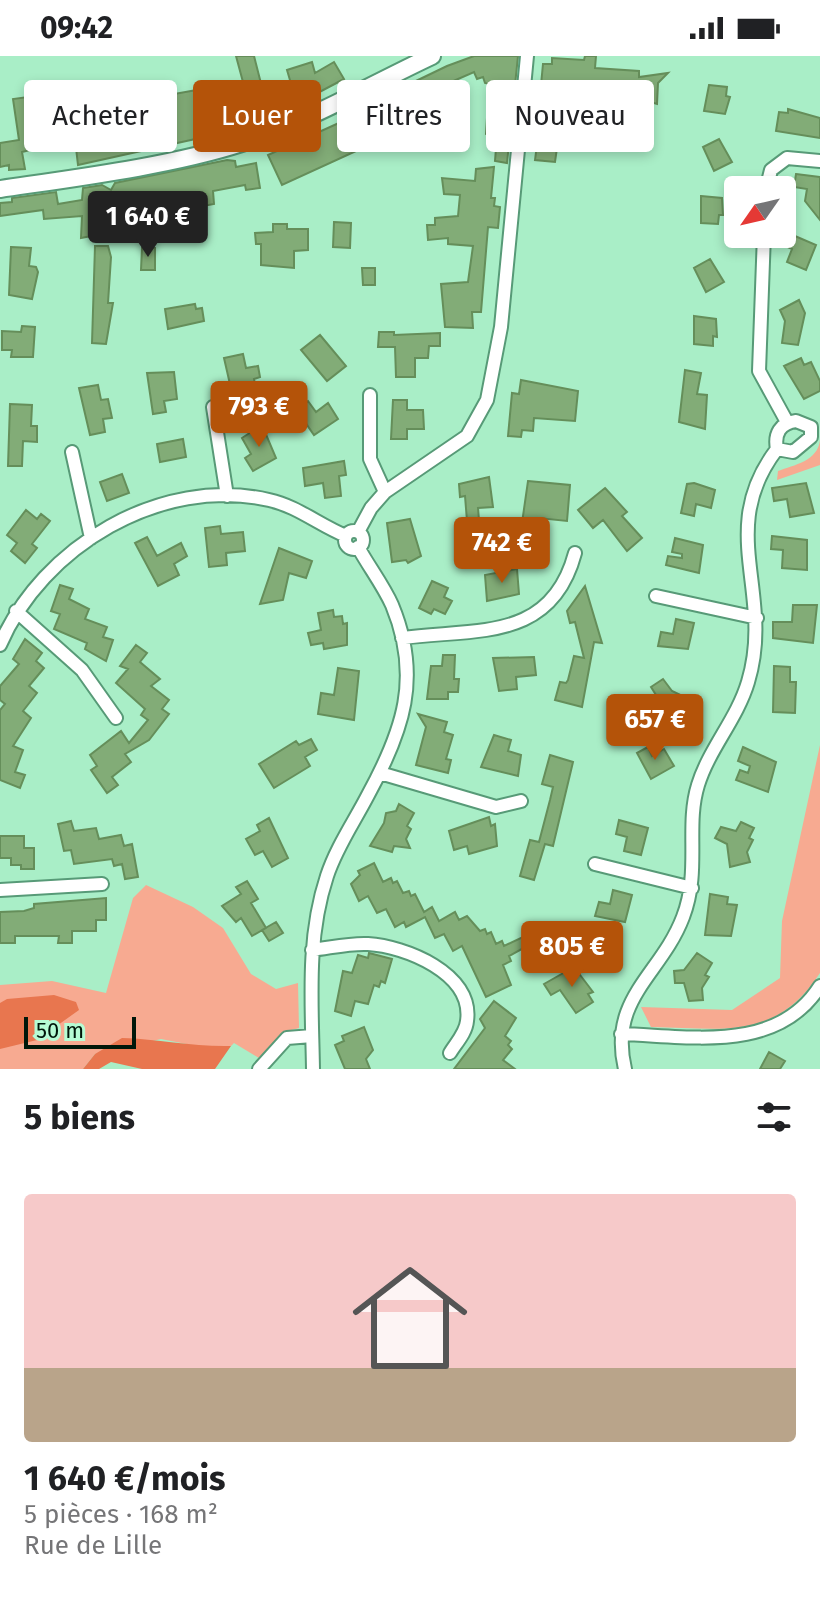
<!DOCTYPE html>
<html lang="fr">
<meta charset="utf-8">
<style>
:root{--surface:#fff;--page:#f2f2f2;--text:#202124;--muted:#757577;--line:#e0e0e0;--accent:#b45309}
body{margin:0;font-family:"Fira Sans",sans-serif;background:var(--page);color:var(--text);height:100vh;display:flex;flex-direction:column;font-size:30px;white-space:nowrap}
*{box-sizing:border-box;margin:0}
p{font-size:26px;color:var(--muted)}
.icon{flex:none;width:44px;height:44px;fill:none;stroke:currentColor;stroke-width:2;stroke-linecap:round;stroke-linejoin:round}
.map{position:relative;height:1013px;overflow:hidden}
.sheet{display:flex;flex-direction:column;background:var(--surface);flex:1}
.sheet>*{flex:none}
.guide{position:absolute;left:24px;top:24px;width:772px;height:72px;display:flex;gap:16px}
.needle{width:52px;rotate:236deg}
.tools{position:absolute;left:724px;top:120px;display:grid;gap:16px}
.tools a{display:grid;place-items:center;width:72px;height:72px;border-radius:8px;background:var(--surface);box-shadow:0 4px 12px #0003;font-size:40px}
.scale{position:absolute;left:24px;bottom:20px;width:112px;box-sizing:border-box;padding-left:8px;border:4px solid #00170a;border-top:0;font-size:22px;line-height:28px;white-space:nowrap;color:#00170a;-webkit-text-stroke:6px #b6fcd4;paint-order:stroke}
.price{position:absolute;translate:-50% -68px;padding:0 18px;border-radius:8px;background:var(--accent);color:#fff;font-size:26px;line-height:52px;filter:drop-shadow(0 2px 4px #0008)}
.price::after{content:'';position:absolute;left:50%;top:48px;width:24px;height:18px;margin-left:-12px;background:inherit;clip-path:polygon(0 0,100% 0,50% 100%)}
.price.active{background:#222;color:#fff}
ul{padding:0;list-style:none}
li{display:grid;align-content:center;gap:16px;height:424px;padding:0 24px}
li+li{border-top:2px solid var(--line)}
li span{display:grid;place-items:center;height:248px;border-radius:8px;color:#555}
li>.icon{margin-inline-start:auto}
span .icon{width:144px;height:144px;fill:#fffc;stroke-width:1}
li b{font-size:34px}
h2{display:flex;justify-content:space-between;align-items:center;height:96px;padding:0 24px;font-size:34px}
.pill{padding:0 28px;border-radius:8px;background:var(--surface);box-shadow:0 4px 12px #0003;font-size:28px;line-height:72px}
.pill.active{background:var(--accent);color:#fff}
.status{display:flex;justify-content:space-between;align-items:center;height:56px;padding:0 40px;background:var(--surface);direction:ltr}
.status svg{height:22px;fill:currentColor}
.map>svg:first-child{display:block}
.green{fill:#f7aa91}
.forest{fill:#e8764f}
.building{fill:#82ac77;stroke:#658e5a;stroke-width:2}
.lines{fill:none;stroke-linecap:round;stroke-linejoin:round}
.street-casing{stroke:#579a77;stroke-width:16}
.secondary-casing{stroke:#579a77;stroke-width:20}
.street{stroke:#fff;stroke-width:12}
.secondary{stroke:#fff;stroke-width:16}
</style>
<div class="status"><b>09:42</b><svg viewBox="0 0 49 12"><path d="M0 12V9h3v3zM5 12V6h3v6zM10 12V3h3v9zM15 12V0h3v12zM26 1h20v11H26zM47 4h2v5h-2z"/></svg></div>
<div class="map">
<svg width="820" height="1013" viewBox="0 0 820 1013">
<rect width="100%" height="100%" fill="#a9eec7"/>
<path class="green" d="M820 384V409L777 424 778 415C794 409 818 405 820 384Z
M820 689V917C775 986 723 972 651 971L641 951 732 954 780 922 782 865Z
M146 829 193 851 223 872 251 918 276 933 298 927 299 972 284 976 259 1002 234 987 231 990 202 991 161 983 95 998 83 1013H0V929L52 925 106 937 133 842Z"/>
<path class="forest" d="M54 939 76 946 79 954 37 984 0 993V947L7 943Z
M122 982C159 983 194 991 231 990L215 1013H142L111 1006 99 1013H83L95 998Z"/>
<path class="building" d="M236 0H254L270 63 254 69 250 61 252 69 236 74 78 109 73 66 100 64 103 78 150 70 147 51 155 49 154 45 175 44 174 38 208 32 211 47 219 45 239 54 232 29 243 26Z
M474 0H518L507 107 495 105 497 80 486 78 487 62 499 61 502 31 485 27 483 21 477 23 474 16 442 30 443 44 430 46 433 52 428 56 410 65 412 77 380 84 282 129 268 99 361 57 362 51 447 10Z
M585 0H596L595 12 639 15V21L668 17 658 27 657 48 644 44V47L630 46 626 39 558 37V30L541 29 543 8H552V2L584 4Z
M312 6 315 17 334 6 344 23 297 48 287 14Z
M709 29 727 31 726 40 730 41 725 58 704 55Z
M42 39 50 89 22 96 25 113 9 114V109L0 111V87L19 84 13 43Z
M788 53 820 62V82L776 75 779 56 788 57Z
M538 81 553 83 552 91 557 92 555 106 535 104Z
M719 83 732 106 714 115 703 91Z
M227 104 235 105 236 111 256 107 260 132 246 134 245 129 213 135 214 148 171 156 173 166 157 169 158 149 133 154 132 149 106 153 107 177 81 182 82 160 44 163 43 154 0 160V147L12 146V142L56 136 58 148 82 144 83 132 102 129 111 134 115 127Z
M494 111 491 142H495L494 150 500 151 498 172 488 171 481 256H472L473 272 445 271 441 228 468 226 473 190 448 188V182L428 184 427 169H435V162L458 160 460 139 444 138 442 122 475 125 476 113Z
M796 118 820 121V164L805 145 807 133 794 131Z
M701 140 722 142 723 159H719L718 168 701 167Z
M334 166 351 167 350 192 333 191Z
M273 168H287V173H308V194L294 195V212L261 209V188H256L255 177 273 176Z
M788 177 816 189 806 214 787 206 792 193 783 189Z
M95 190H108L111 201 108 247H113L106 288 92 287Z
M11 191 31 192 29 210 36 211 38 216 32 243 9 239Z
M142 192H155V214H141Z
M710 203 724 226 706 236 694 212Z
M362 212H375V229H363Z
M799 244 805 257 798 289 782 287 785 265 780 254Z
M195 248 196 253 202 252 204 265 168 273 165 253Z
M694 260 716 263 717 281 713 280V290L694 288Z
M22 270 35 271 33 301H11L12 294H2V275L21 276Z
M379 276H394V279L440 277V290H429L428 302H415V321H396L395 291H378Z
M320 279 346 310 327 325 301 294Z
M243 298 246 312 258 310 260 321 254 323 256 333 232 337 224 302Z
M801 302 804 309 811 306 820 325V335L804 343 784 310Z
M685 314 701 317 697 338 707 339 705 373 679 366Z
M174 316 177 343 164 345 166 356 153 358 147 317Z
M521 324 578 335 575 365 534 362 533 375 522 374 521 381 508 380 512 337 519 338Z
M98 329 101 344 108 343 112 362 103 363 105 376 90 379 79 332Z
M393 344H407V354H423L424 373H407V383H391Z
M308 345 316 356 328 347 338 363 314 379 296 353Z
M10 348 32 349 31 370H37V386L23 385 22 410H8Z
M262 369 276 402 253 415 245 402 251 398 242 382Z
M183 383 186 401 160 406 157 388Z
M344 405 346 419 339 420 341 440 325 442 323 427 305 430 303 412Z
M122 418 129 437 107 445 100 426Z
M489 421 493 451 478 452 479 464 467 465 465 440 460 441 459 428Z
M528 425 570 429 567 465 539 462 538 468 522 467Z
M694 427 715 434 711 452 696 448 694 460 681 457 687 428Z
M806 427 814 457 790 461 787 443 774 445 772 432Z
M605 432 627 456 622 460 642 482 627 495 603 464 593 472 578 454Z
M26 454 37 463 41 458 50 465 32 488 37 492 25 507 11 495 17 487 7 479Z
M410 463 421 500 408 507 406 504 392 506 387 467Z
M220 470 221 478 243 476 245 495 226 497 227 509 209 511 205 472Z
M772 480 807 484V514L782 512 783 494 771 493Z
M147 481 157 500 181 487 187 500 174 508 179 519 158 530 135 487Z
M675 482 703 489 699 517 666 509 668 500 682 502V498L672 496Z
M279 492 312 505 306 522 289 517 283 544 260 548Z
M517 513 519 538 487 545 485 519Z
M432 525 448 532 444 541 452 545 445 558 434 553 431 558 419 552Z
M60 529 73 533 69 543 89 553 85 563 107 571 103 581 113 584 106 605 85 593 87 587 54 573 60 558 51 555Z
M585 530 602 587 594 586 582 651 555 644 560 626 566 627 568 624 574 600 584 602 575 566 570 567 567 555Z
M793 549H817L813 587 773 582V566H792Z
M333 554 334 561 342 560 343 568 347 567V589L324 593 323 587 311 589 308 577 321 574 318 557Z
M676 563 694 567 688 593 658 590 661 576 673 578Z
M25 583 42 597 36 605 44 612 29 630 37 637 23 655 31 662 13 690 23 694 15 716 25 719 20 732 0 724V654L5 648 0 644V630L19 608 13 603Z
M136 589 147 597 140 606 160 623 151 630 169 644 162 653 169 658 149 684 125 698 131 706 112 721 118 729 107 737 91 714 97 710 90 699 121 675 129 687 148 664 141 659 145 653 116 627 128 613 120 610Z
M443 599H455L454 623H459L458 636H448V643H427L431 610H442Z
M534 601 536 619 516 621 517 633 499 635 493 602Z
M774 610 790 611V626H796L795 657 773 656Z
M338 612 359 615 354 664 318 658 321 637 334 639Z
M663 623 672 635 695 646 689 659 673 652 656 664 646 650 656 639 651 631Z
M418 658 447 666 444 676 453 679 446 703 451 704 448 717 416 709 426 671Z
M494 679 511 684 508 695 521 699 518 720 481 711Z
M311 683 317 694 305 701 310 710 274 732 259 708 296 685 299 689Z
M648 691 652 700 664 693 674 710 651 723 637 697Z
M743 691 776 706 768 736 736 724 740 714 748 717 750 710 738 705Z
M550 699 573 706 553 790 545 788 534 824 520 820 530 784 539 786 550 744 553 731 542 728Z
M399 748 414 757 407 770 411 773 406 783 410 792 394 790 392 796 370 790 384 767 386 757 396 755Z
M489 761 491 770 495 768 497 790 469 798 467 790 454 794 449 775Z
M269 762 288 802 272 811 263 795 255 799 246 783 260 775 257 769Z
M619 764 648 772 641 799 624 795 627 781 616 778Z
M71 765 74 775 96 772 99 783 121 779 124 790 132 788 138 821 125 823 122 808 114 810 112 803 74 808 71 794 64 795 58 768Z
M741 766 754 772 749 782 753 784 747 796 750 806 730 811 727 788 715 782 721 771 736 775Z
M0 780H24V792H34V813H21V809H11V802H0Z
M374 807 383 826 391 822 393 827 397 825 403 837 409 835 411 840 415 838 424 856 432 851 439 865 455 856 459 864 467 860 480 875 485 873 487 878 491 876 496 888 502 885 504 890 525 880 529 889 509 900 511 905 503 909 511 929 486 941 462 890 453 895 444 878 435 882 425 861 406 871 404 866 395 871 386 853 377 857 368 840 359 845 351 828 360 819 358 815Z
M247 825 258 843 251 847 266 872 252 880 241 862 236 866 222 850 241 838 236 831Z
M613 834 632 839 625 866 595 860 599 846 610 848Z
M710 838 728 841 727 848 737 849 731 880 705 879Z
M106 842V864H96V875H72V887H58L59 880H15V887H0V856L24 855 34 852V848Z
M276 866 283 877 269 885 262 874Z
M369 897 392 903 385 927 381 925 379 931 374 929 368 948 355 945 351 960 335 955 343 915 352 917 358 899 368 902Z
M697 897 712 907 705 919 709 921 702 932 703 944 689 945 684 927H675L674 915 684 914Z
M574 911 593 936 588 938 593 946 576 957 560 934 551 939 544 928Z
M494 945 516 962 505 980 511 985 508 989 512 993 503 1004 515 1013H454L485 972 480 963Z
M364 971 373 994 366 1003 370 1013H345L335 989 344 985 342 980Z
M769 996 785 1005 780 1013H760Z"/>
<g class="lines">
<g class="street-casing">
<path id="street" d="M766 134 771 114 787 102 820 105
M764 178 759 315 787 366
M370 339V403L385 436
M213 351 227 440
M796 365 811 371V381L793 396 777 393C774 378 780 367 796 365Z
M72 396 91 482
M345 484a9 9 0 1 1 18 0a9 9 0 1 1-18 0Z
M358 476 371 452 385 436 467 380 487 344 501 271 527 0
M656 540 757 562
M16 555 82 614 116 662
M402 582C475 572 551 587 575 497
M0 589C42 491 161 419 269 444 297 450 319 469 346 480
M380 717 496 751 521 745
M595 808 692 832
M0 834 102 828
M312 894C330 892 349 887 368 888 404 890 474 917 467 965 466 977 456 987 450 997
M621 978C690 980 777 998 820 930
M259 1013 287 982 312 980
M313 1013C312 948 306 883 327 820 336 792 354 766 368 739 403 675 422 621 392 549 383 529 369 511 358 491
M625 1013C608 942 661 919 683 861 701 814 685 771 698 729 709 693 737 663 748 626 775 537 715 474 777 393"/>
</g>
<g class="secondary-casing">
<path id="secondary" d="M0 133C75 122 171 110 242 87 309 65 368 30 432 0"/>
</g>
<use href="#street" class="street"/>
<use href="#secondary" class="secondary"/>
</g>
</svg>
<div class="tools">
<a><svg class="needle" viewBox="-14 -14 28 28"><path d="M0-13l5 13h-10z" fill="#e53935"/><path d="M0 13l5-13h-10z" fill="#757577"/></svg></a>
</div>
<div class="scale">50 m</div>
<b class="price active" style="left:148px;top:203px">1 640 €</b>
<b class="price" style="left:259px;top:393px">793 €</b>
<b class="price" style="left:502px;top:529px">742 €</b>
<b class="price" style="left:655px;top:706px">657 €</b>
<b class="price" style="left:572px;top:933px">805 €</b>
<div class="guide">
<a class="pill">Acheter</a>
<a class="pill active">Louer</a>
<a class="pill">Filtres</a>
<a class="pill">Nouveau</a>
</div>
</div>
<section class="sheet">
<h2>5 biens<svg class="icon" aria-label="filters" viewBox="0 0 24 24"><path d="M4 7h16M4 17h16"/><circle cx="9" cy="7" r="2"/><circle cx="15" cy="17" r="2"/></svg></h2>
<ul>
<li><span style="background:linear-gradient(#f6c9c9 70%,#b9a48a 0)"><svg class="icon" aria-label="home" viewBox="0 0 24 24"><path d="M3 11l9-7 9 7M6 9v11h12V9"/></svg></span><div><b>1 640 €/mois</b><p>5 pièces · 168 m²</p><p>Rue de Lille</p></div></li>
</ul>
</section>
